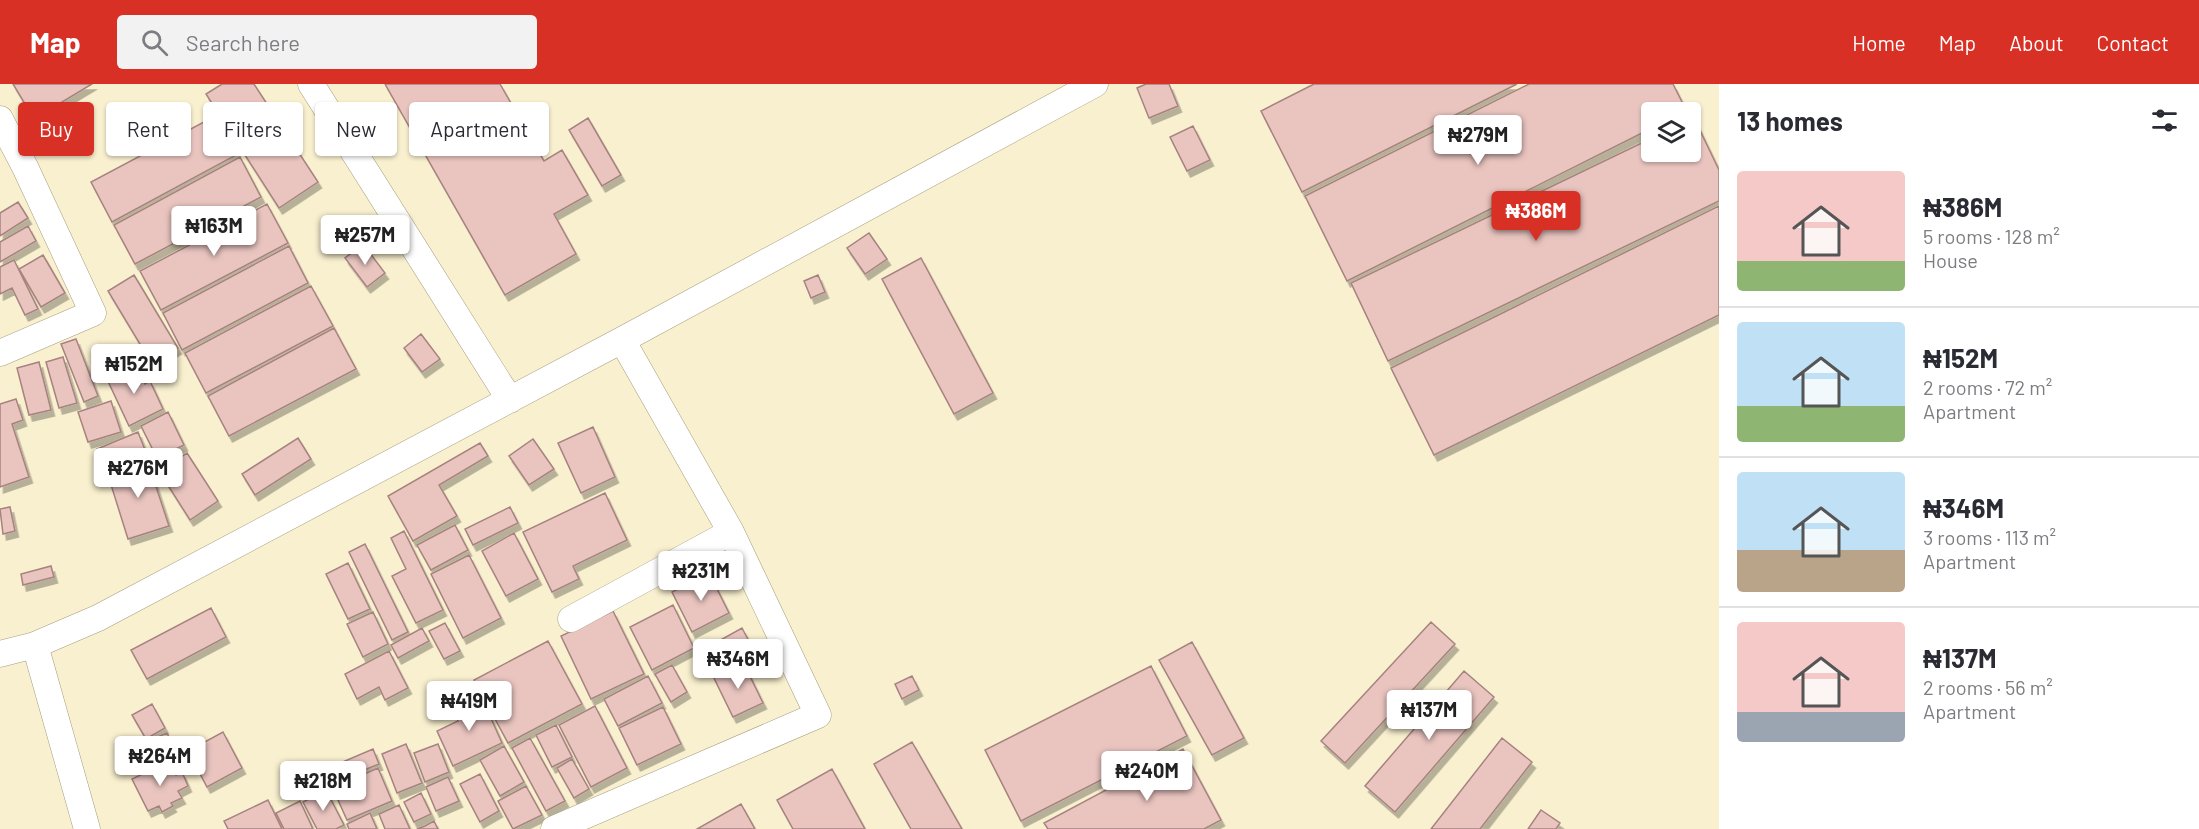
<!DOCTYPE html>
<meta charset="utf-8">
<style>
:root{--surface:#fff;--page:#f2f2f3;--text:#2b2b33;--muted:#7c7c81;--line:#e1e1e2;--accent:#d93025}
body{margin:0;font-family:Barlow,sans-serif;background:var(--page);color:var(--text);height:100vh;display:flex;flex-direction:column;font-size:22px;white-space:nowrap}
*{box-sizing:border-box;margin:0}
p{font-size:20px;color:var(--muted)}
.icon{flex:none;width:33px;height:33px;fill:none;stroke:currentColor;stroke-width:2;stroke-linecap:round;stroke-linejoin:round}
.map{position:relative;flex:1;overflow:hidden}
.drawer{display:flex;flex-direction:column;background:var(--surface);width:480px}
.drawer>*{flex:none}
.top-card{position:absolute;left:18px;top:18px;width:570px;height:54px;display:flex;gap:12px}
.tools{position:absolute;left:1641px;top:18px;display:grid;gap:12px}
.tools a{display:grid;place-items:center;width:60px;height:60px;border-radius:6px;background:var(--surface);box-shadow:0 2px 4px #0004;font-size:30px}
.price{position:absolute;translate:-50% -51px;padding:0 14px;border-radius:6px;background:#fff;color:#222;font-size:20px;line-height:39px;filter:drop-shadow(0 2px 3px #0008)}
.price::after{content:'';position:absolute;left:50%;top:36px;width:18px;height:14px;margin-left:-9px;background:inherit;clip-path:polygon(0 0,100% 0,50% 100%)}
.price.current{background:var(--accent);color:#fff}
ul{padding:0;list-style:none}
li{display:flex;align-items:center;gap:18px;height:150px;padding:0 18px}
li+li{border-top:2px solid var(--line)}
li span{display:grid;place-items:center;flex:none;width:168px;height:120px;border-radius:6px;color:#555}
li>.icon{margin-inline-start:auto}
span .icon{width:72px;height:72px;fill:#fffc;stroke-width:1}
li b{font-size:26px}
h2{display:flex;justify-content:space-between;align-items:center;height:72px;padding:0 18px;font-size:26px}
.pill{padding:0 21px;border-radius:6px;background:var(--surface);box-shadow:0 2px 4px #0004;font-size:21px;line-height:54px}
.pill.current{background:var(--accent);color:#fff}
header{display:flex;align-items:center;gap:36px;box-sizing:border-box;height:84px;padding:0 30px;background:var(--accent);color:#fff}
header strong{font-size:28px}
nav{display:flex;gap:33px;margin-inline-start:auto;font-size:21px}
.search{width:420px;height:54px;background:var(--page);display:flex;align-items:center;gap:15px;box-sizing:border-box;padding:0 21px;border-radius:6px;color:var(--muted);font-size:22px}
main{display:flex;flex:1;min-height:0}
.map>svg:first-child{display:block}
.building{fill:#eac5c0;stroke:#a6837f;stroke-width:1.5;filter:url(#shadow)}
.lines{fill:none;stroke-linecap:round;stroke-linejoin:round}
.street-casing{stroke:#a59d7f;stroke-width:27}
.street{stroke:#fff;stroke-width:26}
</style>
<header>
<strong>Map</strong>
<div class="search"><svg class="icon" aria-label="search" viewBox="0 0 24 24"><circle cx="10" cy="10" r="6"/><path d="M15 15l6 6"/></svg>Search here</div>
<nav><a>Home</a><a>Map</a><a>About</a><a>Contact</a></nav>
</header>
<main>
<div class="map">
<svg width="1719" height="745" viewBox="0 0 1719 745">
<defs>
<filter id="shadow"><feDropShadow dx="3.5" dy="6" stdDeviation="0" flood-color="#0004"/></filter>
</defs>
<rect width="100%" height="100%" fill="#f9f0cf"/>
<path class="building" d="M13 0H92L34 35Z
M222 0H254L318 98 279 124 206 10Z
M385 0H500L544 77 562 66 588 111 554 130 576 170 505 211Z
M1146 0H1169L1178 22 1149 34 1137 4Z
M1314 0H1517L1302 108 1261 27Z
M1529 0H1673L1686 26 1683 28H1652V44L1347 197 1305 112Z
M217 31 238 70 112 138 91 98Z
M588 34 621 91 602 102 569 46Z
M1694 34 1719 86V117L1388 277 1351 199 1652 54V68H1690V35Z
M1193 42 1210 76 1187 87 1170 53Z
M240 73 261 113 135 180 114 141Z
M18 118 28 134 0 152V129Z
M267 120 288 159 161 226 140 187Z
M1719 122V231L1434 371 1391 284Z
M28 142 36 157 0 178V158Z
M869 149 887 175 865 190 847 164Z
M363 160 385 189 367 203 345 174Z
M289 162 308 199 182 266 163 229Z
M43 171 65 209 41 223 19 185Z
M921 174 993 309 954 330 882 195Z
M14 176 38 225 25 231 12 204 0 210V183Z
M134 191 178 264 152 280 108 207Z
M818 191 825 208 811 214 804 197Z
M311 202 333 242 206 309 185 269Z
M334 244 356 285 229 352 208 312Z
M421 250 440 275 422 288 404 264Z
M76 255 98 312 84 318 61 260Z
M63 273 77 319 59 324 46 278Z
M39 278 51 326 29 331 17 284Z
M135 280 145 300 150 297 163 325 129 342 106 293Z
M16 315 23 336 12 340 29 393 0 403V320Z
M111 317 121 348 88 358 78 328Z
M168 328 184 361 157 374 141 342Z
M593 343 615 393 581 409 558 359Z
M138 348 145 366 104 383 97 365Z
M298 354 311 375 255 411 242 390Z
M533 355 554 385 529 401 509 372Z
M480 359 488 372 439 401 457 432 413 457 388 412Z
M187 369 218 417 190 436 159 387Z
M147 375 169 442 128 455 107 388Z
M605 409 627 456 573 482 579 495 552 508 523 448Z
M10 423 15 447 3 450 0 425Z
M510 423 518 439 473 461 465 445Z
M455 441 468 466 431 486 417 461Z
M404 447 443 526 416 539 392 492 406 485 391 454Z
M514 449 538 495 506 512 482 467Z
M365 460 408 548 392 556 349 468Z
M469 471 501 534 463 554 431 490Z
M348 479 370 525 348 535 326 490Z
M51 482 54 493 23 501 21 490Z
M709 489 729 529 692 548 672 508Z
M673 521 694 564 652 586 630 543Z
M211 524 226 553 147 595 131 566Z
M613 527 644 590 591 615 561 552Z
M373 528 388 560 363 573 347 540Z
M1431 538 1455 560 1345 679 1321 657Z
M445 539 460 567 444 575 429 547Z
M422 544 429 557 398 574 391 561Z
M742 544 752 563 709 587 699 568Z
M548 557 582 620 508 659 474 596Z
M1192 558 1244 654 1212 671 1159 576Z
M389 567 408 604 385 616 379 603 357 615 345 590Z
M743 578 763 619 733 633 713 592Z
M672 581 687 608 671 618 655 590Z
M1151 582 1187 652 1021 737 985 666Z
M1464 587 1494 613 1395 728 1365 702Z
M648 592 662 619 618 642 604 615Z
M912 592 919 606 902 615 895 600Z
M481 612 502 659 453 682 437 647 458 637 452 625Z
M152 620 165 644 146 655 132 631Z
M595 622 627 684 591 703 559 641Z
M663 623 681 660 637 681 619 644Z
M556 641 572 673 552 683 536 651Z
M223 648 242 684 207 703 188 667Z
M167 649 176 668 155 678 146 658Z
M530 654 565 717 546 727 512 664Z
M1502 654 1532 678 1480 745H1431Z
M912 658 962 745H911L874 680Z
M406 660 422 699 397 709 382 670Z
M438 660 449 688 425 698 414 669Z
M504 662 524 698 500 712 480 676Z
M373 665 379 680 337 697 331 683Z
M1183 665 1221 736 1204 745H1048L1044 739Z
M572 675 589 705 574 714 557 684Z
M169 677 176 691 182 688 188 702 178 707 182 714 171 719 173 722 162 728 159 722 148 727 132 695Z
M378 684 392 717 347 736 338 716 360 706 355 694Z
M832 685 865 745H793L777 716Z
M480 690 499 727 480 738 460 700Z
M448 693 459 717 436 727 426 703Z
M526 702 542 731 513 745 498 717Z
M326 706 344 741 336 745H317L303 718Z
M421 709 431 730 414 738 404 718Z
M268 716 282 745H228L224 737Z
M300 717 313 745H284L276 729Z
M741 720 755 745H697Z
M399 721 410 745H385L379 730Z
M1541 726 1560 739 1556 745H1528Z
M370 729 377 745H349L347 740Z
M434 737 438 745H417L425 742Z"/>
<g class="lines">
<g class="street-casing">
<path id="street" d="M311 0 510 316
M0 35 25 83 93 229 0 269
M571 535 731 448 622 256
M35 561 87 745
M0 570 35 561 98 534 622 256 1095 0
M554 745 818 631 731 448"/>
</g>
<use href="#street" class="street"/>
</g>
</svg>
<div class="tools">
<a><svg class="icon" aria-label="layers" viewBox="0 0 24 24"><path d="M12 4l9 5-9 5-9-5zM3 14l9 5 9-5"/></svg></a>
</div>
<b class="price" style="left:1478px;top:82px">₦279M</b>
<b class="price current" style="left:1536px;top:158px">₦386M</b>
<b class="price" style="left:214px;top:173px">₦163M</b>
<b class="price" style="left:365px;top:182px">₦257M</b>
<b class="price" style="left:134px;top:311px">₦152M</b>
<b class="price" style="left:138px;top:415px">₦276M</b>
<b class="price" style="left:701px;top:518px">₦231M</b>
<b class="price" style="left:738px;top:606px">₦346M</b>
<b class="price" style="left:469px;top:648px">₦419M</b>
<b class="price" style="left:1429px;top:657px">₦137M</b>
<b class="price" style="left:160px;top:703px">₦264M</b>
<b class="price" style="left:1147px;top:718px">₦240M</b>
<b class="price" style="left:323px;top:728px">₦218M</b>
<div class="top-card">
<a class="pill current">Buy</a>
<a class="pill">Rent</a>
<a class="pill">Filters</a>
<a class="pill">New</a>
<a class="pill">Apartment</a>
</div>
</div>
<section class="drawer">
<h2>13 homes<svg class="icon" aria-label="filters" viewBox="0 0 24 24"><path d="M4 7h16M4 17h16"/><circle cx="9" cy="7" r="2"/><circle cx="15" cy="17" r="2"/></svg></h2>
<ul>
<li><span style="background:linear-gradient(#f6c9c9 75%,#8fb573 0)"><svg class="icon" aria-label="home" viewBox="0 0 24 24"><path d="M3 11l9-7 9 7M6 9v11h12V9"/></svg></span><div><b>₦386M</b><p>5 rooms · 128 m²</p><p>House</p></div></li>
<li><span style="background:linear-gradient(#bfe0f5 70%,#8fb573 0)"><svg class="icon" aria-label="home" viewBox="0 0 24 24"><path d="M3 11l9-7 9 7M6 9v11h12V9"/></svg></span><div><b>₦152M</b><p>2 rooms · 72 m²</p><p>Apartment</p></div></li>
<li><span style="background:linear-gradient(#bfe0f5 65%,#b9a48a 0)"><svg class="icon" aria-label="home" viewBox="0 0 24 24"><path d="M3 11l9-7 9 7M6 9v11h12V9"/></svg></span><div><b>₦346M</b><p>3 rooms · 113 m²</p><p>Apartment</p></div></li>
<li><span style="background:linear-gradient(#f6c9c9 75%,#9aa5b1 0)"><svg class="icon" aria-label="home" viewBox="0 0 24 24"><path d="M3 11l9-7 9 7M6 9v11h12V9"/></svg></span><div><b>₦137M</b><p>2 rooms · 56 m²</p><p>Apartment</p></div></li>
</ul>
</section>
</main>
